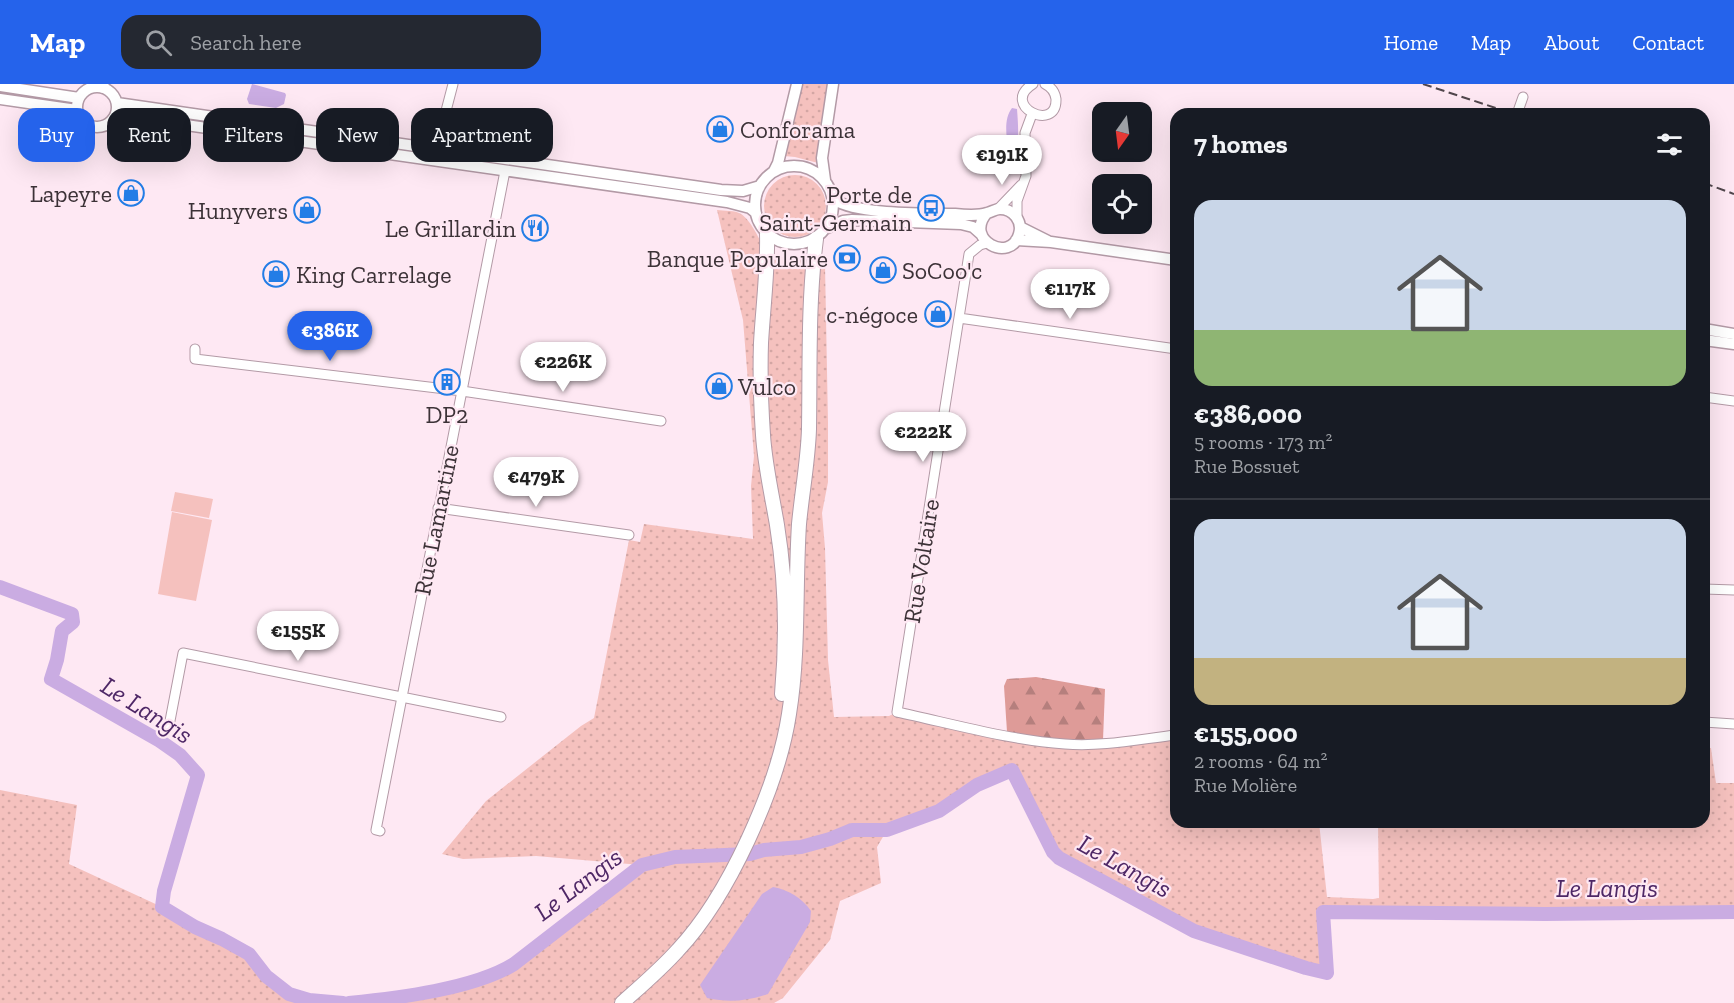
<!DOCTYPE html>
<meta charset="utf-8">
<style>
:root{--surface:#171b24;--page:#242831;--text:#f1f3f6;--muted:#9ea1a6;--line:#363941;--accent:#2563eb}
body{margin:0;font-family:"Zilla Slab",serif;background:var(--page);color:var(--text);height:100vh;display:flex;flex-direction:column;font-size:22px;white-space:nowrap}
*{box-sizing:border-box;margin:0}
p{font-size:20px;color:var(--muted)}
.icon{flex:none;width:33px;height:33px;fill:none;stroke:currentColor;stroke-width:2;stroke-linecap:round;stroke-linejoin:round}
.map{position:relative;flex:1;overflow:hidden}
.panel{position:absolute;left:1170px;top:24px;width:540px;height:720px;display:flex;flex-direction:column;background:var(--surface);border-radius:18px;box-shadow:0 6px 24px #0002}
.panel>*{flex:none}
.banner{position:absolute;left:18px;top:24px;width:570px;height:54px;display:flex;gap:12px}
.needle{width:39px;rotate:194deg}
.fabs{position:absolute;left:1092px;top:18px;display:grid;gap:12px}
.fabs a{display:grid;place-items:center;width:60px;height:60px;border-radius:12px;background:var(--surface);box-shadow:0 6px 24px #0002;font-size:30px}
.price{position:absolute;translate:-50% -51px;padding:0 14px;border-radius:21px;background:#fff;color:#222;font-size:20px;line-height:39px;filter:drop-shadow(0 2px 3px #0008)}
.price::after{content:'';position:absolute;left:50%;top:36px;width:18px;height:14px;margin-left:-9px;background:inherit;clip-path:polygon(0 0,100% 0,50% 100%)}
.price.current{background:var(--accent);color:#fff}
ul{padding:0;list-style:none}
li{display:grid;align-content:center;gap:12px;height:318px;padding:0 24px}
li+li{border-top:2px solid var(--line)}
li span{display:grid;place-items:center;height:186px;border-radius:18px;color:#555}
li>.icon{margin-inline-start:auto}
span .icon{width:108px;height:108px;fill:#fffc;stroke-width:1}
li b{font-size:26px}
h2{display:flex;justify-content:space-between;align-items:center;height:72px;padding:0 24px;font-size:26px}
.chip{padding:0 21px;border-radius:18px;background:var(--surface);box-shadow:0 6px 24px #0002;font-size:21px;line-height:54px}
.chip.current{background:var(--accent);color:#fff}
header{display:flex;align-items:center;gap:36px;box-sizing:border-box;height:84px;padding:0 30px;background:var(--accent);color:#fff}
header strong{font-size:28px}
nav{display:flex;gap:33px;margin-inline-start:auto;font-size:21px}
.search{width:420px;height:54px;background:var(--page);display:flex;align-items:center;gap:15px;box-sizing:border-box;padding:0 21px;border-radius:18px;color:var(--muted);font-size:22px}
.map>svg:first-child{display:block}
.grass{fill:url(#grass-dots)}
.forest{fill:url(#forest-firs)}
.pitch{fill:#f5c1be}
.water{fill:#caace2}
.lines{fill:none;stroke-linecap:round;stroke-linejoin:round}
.river{stroke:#caace2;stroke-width:14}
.minor-casing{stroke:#b39aa6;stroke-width:11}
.major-casing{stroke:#b39aa6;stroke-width:13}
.highway-casing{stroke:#b39aa6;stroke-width:16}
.minor{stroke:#fff;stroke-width:9}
.major{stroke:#fff;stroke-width:10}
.highway{stroke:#fff;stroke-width:14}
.rail{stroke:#51464c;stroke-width:2;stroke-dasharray:9 4.5;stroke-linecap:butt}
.labels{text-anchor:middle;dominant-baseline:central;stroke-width:4.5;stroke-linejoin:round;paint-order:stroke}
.poi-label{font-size:24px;fill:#3c3237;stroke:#fee8f3;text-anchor:end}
.street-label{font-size:24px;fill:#3c3237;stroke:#fee8f3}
.water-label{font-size:26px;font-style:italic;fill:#4e2766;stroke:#fee8f3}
</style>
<header>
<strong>Map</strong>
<div class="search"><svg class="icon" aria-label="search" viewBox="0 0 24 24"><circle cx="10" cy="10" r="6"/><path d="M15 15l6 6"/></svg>Search here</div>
<nav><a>Home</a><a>Map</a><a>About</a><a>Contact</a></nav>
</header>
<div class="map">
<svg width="1734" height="919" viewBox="0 0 1734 919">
<defs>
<pattern id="grass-dots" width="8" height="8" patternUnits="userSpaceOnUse" patternTransform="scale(1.5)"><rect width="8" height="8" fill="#f5c1be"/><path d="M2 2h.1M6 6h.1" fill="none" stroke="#d3a6a4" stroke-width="1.8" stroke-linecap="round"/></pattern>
<pattern id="forest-firs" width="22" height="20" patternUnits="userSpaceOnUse" patternTransform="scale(1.5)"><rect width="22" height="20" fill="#de9b98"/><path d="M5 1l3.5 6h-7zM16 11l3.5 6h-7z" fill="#b57f7d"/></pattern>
</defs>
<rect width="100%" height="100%" fill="#fee8f3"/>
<path class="grass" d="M800 0H830L818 79 795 73 784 72Z
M764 122a31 31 0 1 1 62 0a31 31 0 1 1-62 0Z
M717 126C724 127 735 126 741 130 751 136 763 161 767 172L819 175 825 181 828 339V398L822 429 825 464 828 576 834 633 889 632 897 628 1066 660 1176 651V738H1319L1327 813 1373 815 1379 814 1378 738H1704V664H1711L1716 699H1734V828L1545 830 1324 828 1327 889 1306 884 1194 847 1059 774 1053 768 1012 686 977 701 939 727 887 746 877 763 881 799 840 817 830 856 783 914 774 919H349C397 914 474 905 514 880L641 781 536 772 463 775 442 770 486 717 581 642 594 634 629 456 640 458 644 440 753 455 751 402 754 372 743 236Z
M0 706 77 721 69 780 162 823 195 843 222 855 249 870 266 892 289 910 309 916 343 919H0Z"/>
<path class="forest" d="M1036 593 1105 605 1103 656 1066 657 1007 648 1004 602 1007 595Z"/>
<path class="pitch" d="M175 408 213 415 209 434 171 427Z
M172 428 212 436 196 517 158 510Z"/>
<path class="water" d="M252 0 285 9 286 11 284 20 276 24 249 20 247 15Z
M1012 24 1017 25C1018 38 1019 52 1017 65L1012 66 1008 63C1006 50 1004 34 1012 24Z
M773 803C789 806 802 814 811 827L810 838 768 910C746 917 730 919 707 914L700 901 762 810Z"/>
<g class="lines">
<path class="river" d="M0 503 72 530 73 538 62 547 57 576 51 595 160 657 180 671 198 691 164 807 162 823 195 843 222 855 249 870 266 892 289 910 309 916 343 919
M349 919C397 914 474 905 514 880L642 781 675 773 750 770 764 766 801 763 830 755 852 746H887L939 727 977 701 1012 686 1053 768 1059 774 1194 847 1306 884 1327 889 1323 828 1545 830 1734 828"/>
<g class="minor-casing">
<path id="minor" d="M1033 0C999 21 1057 50 1056 15 1055 7 1051 3 1045 0
M102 4 104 0
M1517 30 1523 13
M436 65 453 0
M998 125 1021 101
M1017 134V117L1026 92 1025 49 1032 30
M987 159 980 161 969 170 897 628C953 640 1009 656 1065 660 1102 663 1140 655 1176 651
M959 234 1176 265
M195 265V275L462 307 661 337
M1704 313 1734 317
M438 424 629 451
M1704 505 1734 506
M1704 638 1734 640
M169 642 183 569 501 633
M380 747 376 746 505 87"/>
</g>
<g class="major-casing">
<path id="major" d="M0 2 79 14
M77 23a20 20 0 1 1 40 0a20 20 0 1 1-40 0Z
M0 15 77 26
M117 19 721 106 743 107 760 102
M116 31 727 118 750 124 756 129
M755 121a39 39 0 1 1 78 0a39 39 0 1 1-78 0Z
M774 87 778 79 797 0
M825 96 822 74 833 0
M834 116C861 131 922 129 955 130 965 131 978 132 987 129 992 128 995 125 1000 125 1013 125 1023 137 1019 150 1011 180 963 156 987 129
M1020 143 1048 157
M827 144 843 137 852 136 961 140 973 143 982 151
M1016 156 1051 158 1176 176
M1704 245 1734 250
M1704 256 1734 260"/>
</g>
<g class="highway-casing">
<path id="highway" d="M767 150C768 186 763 223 761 259 760 289 761 321 763 351 765 382 772 411 777 441 786 497 787 554 782 610
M622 919C641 902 661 885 678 866 728 813 778 703 789 630 799 568 795 503 799 440 802 408 808 377 809 345 810 281 808 218 816 155"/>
</g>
<use href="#minor" class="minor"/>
<use href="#major" class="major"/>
<use href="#highway" class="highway"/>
<path class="rail" d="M1423 0 1514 30
M1704 99 1734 110"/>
</g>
<defs>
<g id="shop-ring" transform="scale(1.35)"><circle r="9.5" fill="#fee8f3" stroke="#237de6" stroke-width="1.5"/><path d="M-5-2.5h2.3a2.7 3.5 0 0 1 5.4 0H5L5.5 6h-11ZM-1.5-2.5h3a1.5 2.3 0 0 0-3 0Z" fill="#237de6"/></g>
<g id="bus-ring" transform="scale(1.35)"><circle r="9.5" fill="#fee8f3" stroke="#237de6" stroke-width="1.5"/><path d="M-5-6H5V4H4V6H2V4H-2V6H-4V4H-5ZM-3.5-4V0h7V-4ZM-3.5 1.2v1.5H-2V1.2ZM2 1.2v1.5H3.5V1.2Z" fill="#237de6"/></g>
<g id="restaurant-ring" transform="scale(1.35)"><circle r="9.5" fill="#fee8f3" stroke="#237de6" stroke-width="1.5"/><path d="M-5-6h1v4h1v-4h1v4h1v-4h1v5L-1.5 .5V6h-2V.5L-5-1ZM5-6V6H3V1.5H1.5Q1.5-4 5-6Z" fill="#237de6"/></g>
<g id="bank-ring" transform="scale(1.35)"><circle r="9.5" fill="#fee8f3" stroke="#237de6" stroke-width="1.5"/><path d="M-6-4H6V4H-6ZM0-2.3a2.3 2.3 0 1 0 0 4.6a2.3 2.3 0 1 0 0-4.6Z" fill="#237de6"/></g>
<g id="building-ring" transform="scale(1.35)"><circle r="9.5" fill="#fee8f3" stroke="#237de6" stroke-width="1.5"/><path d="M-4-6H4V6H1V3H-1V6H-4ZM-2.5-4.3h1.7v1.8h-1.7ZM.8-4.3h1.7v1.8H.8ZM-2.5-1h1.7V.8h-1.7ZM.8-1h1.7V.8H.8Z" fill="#237de6"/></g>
</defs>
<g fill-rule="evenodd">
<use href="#shop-ring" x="720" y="45"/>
<use href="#shop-ring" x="131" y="109"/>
<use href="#bus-ring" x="931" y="124"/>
<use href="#shop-ring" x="307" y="126"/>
<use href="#restaurant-ring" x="535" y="144"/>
<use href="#bank-ring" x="847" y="174"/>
<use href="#shop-ring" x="883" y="186"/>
<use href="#shop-ring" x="276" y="190"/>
<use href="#shop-ring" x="938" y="230"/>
<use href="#building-ring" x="447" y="298"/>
<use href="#shop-ring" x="719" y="302"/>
</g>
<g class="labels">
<g class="poi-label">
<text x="740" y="45" text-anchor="start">Conforama</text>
<text x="112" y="109">Lapeyre</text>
<text x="912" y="110">Porte de<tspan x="912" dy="28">Saint-Germain</tspan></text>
<text x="288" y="126">Hunyvers</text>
<text x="516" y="144">Le Grillardin</text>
<text x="828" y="174">Banque Populaire</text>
<text x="902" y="186" text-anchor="start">SoCoo'c</text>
<text x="296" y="190" text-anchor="start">King Carrelage</text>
<text x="918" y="230">c-négoce</text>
<text x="738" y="302" text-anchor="start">Vulco</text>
<text x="447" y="330" text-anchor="middle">DP2</text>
</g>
<g class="street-label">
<text transform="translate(436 436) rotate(-79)">Rue Lamartine</text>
<text transform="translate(921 477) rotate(-81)">Rue Voltaire</text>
</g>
<g class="water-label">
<text transform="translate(147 626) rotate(32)">Le Langis</text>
<text transform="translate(1125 782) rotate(29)">Le Langis</text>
<text transform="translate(578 800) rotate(-37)">Le Langis</text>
<text x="1607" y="804">Le Langis</text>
</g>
</g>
</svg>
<div class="fabs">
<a><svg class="needle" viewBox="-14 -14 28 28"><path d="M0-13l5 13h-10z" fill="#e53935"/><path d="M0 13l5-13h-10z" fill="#9ea1a6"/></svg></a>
<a><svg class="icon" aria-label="locate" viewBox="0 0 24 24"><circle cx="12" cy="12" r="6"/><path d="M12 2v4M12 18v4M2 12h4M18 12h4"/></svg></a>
</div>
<b class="price" style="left:1002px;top:102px">€191K</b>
<b class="price" style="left:1070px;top:236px">€117K</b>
<b class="price current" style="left:330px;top:278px">€386K</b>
<b class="price" style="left:563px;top:309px">€226K</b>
<b class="price" style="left:923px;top:379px">€222K</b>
<b class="price" style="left:536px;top:424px">€479K</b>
<b class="price" style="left:298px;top:578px">€155K</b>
<div class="banner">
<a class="chip current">Buy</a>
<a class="chip">Rent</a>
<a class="chip">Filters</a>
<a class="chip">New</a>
<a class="chip">Apartment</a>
</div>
<section class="panel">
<h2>7 homes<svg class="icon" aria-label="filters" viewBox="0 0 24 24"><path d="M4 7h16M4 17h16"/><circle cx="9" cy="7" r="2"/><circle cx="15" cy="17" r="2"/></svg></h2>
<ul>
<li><span style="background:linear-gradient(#c9d6e8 70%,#8fb573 0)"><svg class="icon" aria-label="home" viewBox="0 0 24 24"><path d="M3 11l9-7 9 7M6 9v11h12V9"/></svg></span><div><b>€386,000</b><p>5 rooms · 173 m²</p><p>Rue Bossuet</p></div></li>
<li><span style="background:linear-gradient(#c9d6e8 75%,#c2b280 0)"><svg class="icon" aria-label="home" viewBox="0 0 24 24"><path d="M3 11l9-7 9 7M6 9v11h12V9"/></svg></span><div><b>€155,000</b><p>2 rooms · 64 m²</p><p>Rue Molière</p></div></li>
</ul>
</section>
</div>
